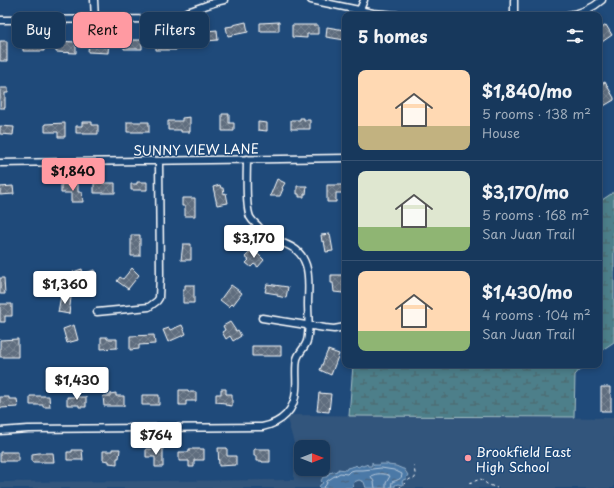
<!DOCTYPE html>
<meta charset="utf-8">
<style>
:root{--surface:#17385c;--page:#244365;--text:#f1f3f6;--muted:#9eacbb;--line:#365272;--accent:#ff9aa2}
body{margin:0;font-family:"Playpen Sans",sans-serif;background:var(--page);color:var(--text);height:100vh;display:flex;flex-direction:column;font-size:15px;white-space:nowrap}
*{box-sizing:border-box;margin:0}
p{font-size:13px;color:var(--muted)}
.icon{flex:none;width:22px;height:22px;fill:none;stroke:currentColor;stroke-width:2;stroke-linecap:round;stroke-linejoin:round}
.map{position:relative;flex:1;overflow:hidden}
.panel{position:absolute;left:342px;top:12px;width:260px;height:356px;display:flex;flex-direction:column;background:var(--surface);border-radius:8px;box-shadow:0 2px 6px #0003,0 0 0 1px var(--line)}
.panel>*{flex:none}
.top-card{position:absolute;left:12px;top:12px;width:270px;height:36px;display:flex;gap:8px}
.needle{width:26px;rotate:90deg}
.tools{position:absolute;left:294px;top:440px;display:grid;gap:8px}
.tools a{display:grid;place-items:center;width:36px;height:36px;border-radius:8px;background:var(--surface);box-shadow:0 2px 6px #0003,0 0 0 1px var(--line);font-size:20px}
.price{position:absolute;translate:-50% -34px;padding:0 9px;border-radius:4px;background:#fff;color:#222;font-size:13px;line-height:26px;filter:drop-shadow(0 1px 2px #0008)}
.price::after{content:'';position:absolute;left:50%;top:24px;width:12px;height:9px;margin-left:-6px;background:inherit;clip-path:polygon(0 0,100% 0,50% 100%)}
.price.on{background:var(--accent);color:#111}
ul{padding:0;list-style:none}
li{display:flex;align-items:center;gap:12px;height:100px;padding:0 16px}
li+li{border-top:1px solid var(--line)}
li span{display:grid;place-items:center;flex:none;width:112px;height:80px;border-radius:8px;color:#555}
li>.icon{margin-inline-start:auto}
span .icon{width:48px;height:48px;fill:#fffc;stroke-width:1}
li b{font-size:17px}
h2{display:flex;justify-content:space-between;align-items:center;height:48px;padding:0 16px;font-size:17px}
.pill{padding:0 14px;border-radius:8px;background:var(--surface);box-shadow:0 2px 6px #0003,0 0 0 1px var(--line);font-size:14px;line-height:36px}
.pill.on{background:var(--accent);color:#111}
.map>svg:first-child{display:block}
.built{fill:#32547b;fill-rule:evenodd}
.wetland{fill:url(#wetland-marsh);stroke:#a6bfc4}
.water{fill:url(#water-ripples);stroke:#93afca}
.lines{fill:none;stroke-linecap:round;stroke-linejoin:round}
.shore{stroke:#b7c9dc;stroke-width:1}
.building{fill:url(#building-cross-hatch);stroke:#fff}
.minor-casing{stroke:#fff;stroke-width:9}
.path{stroke:#fff;stroke-width:1;stroke-dasharray:3 3;stroke-linecap:butt}
.minor{stroke:#1f4a7a;stroke-width:6}
.poi-dot{fill:#ff9aa2;stroke:#1f4a7a;stroke-width:1.5}
.labels{text-anchor:middle;dominant-baseline:central;stroke-width:3;stroke-linejoin:round;paint-order:stroke}
.street-label{font-size:13px;fill:#fff;stroke:#1f4a7a}
.poi-label{font-size:13px;fill:#fff;stroke:#1f4a7a;text-anchor:start}
</style>
<div class="map">
<svg width="614" height="488" viewBox="0 0 614 488">
<defs>
<pattern id="wetland-marsh" width="20" height="14" patternUnits="userSpaceOnUse"><rect width="20" height="14" fill="#4e7f8a"/><path d="M1 5h8M5 5V1M11 12h8M15 12V8" fill="none" stroke="#4d666b"/></pattern>
<pattern id="water-ripples" width="26" height="14" patternUnits="userSpaceOnUse"><rect width="26" height="14" fill="#4b79a7"/><path d="M2 4q2-2 4 0t4 0M15 11q2-2 4 0t4 0" fill="none" stroke="#4c627a"/></pattern>
<pattern id="building-cross-hatch" width="8" height="8" patternUnits="userSpaceOnUse"><rect width="8" height="8" fill="#5e6d7e"/><path d="M0 0l8 8M0 8l8-8" fill="none" stroke="#768391"/></pattern>
</defs>
<rect width="100%" height="100%" fill="#1f4a7a"/>
<filter id="ink" filterUnits="userSpaceOnUse"><feTurbulence type="fractalNoise" baseFrequency=".025" numOctaves="2"/><feDisplacementMap in="SourceGraphic" scale="8" xChannelSelector="R" yChannelSelector="G"/><feConvolveMatrix kernelMatrix="1 2 1 2 8 2 1 2 1" color-interpolation-filters="sRGB"/></filter>
<g filter="url(#ink)">
<path class="built" d="M293 415 614 418V488H0V482L294 480V443L287 419ZM301 447H323V469H301Z"/>
<path class="wetland" d="M614 192V342L599 352V202Z
M353 365H584L575 375 574 417 349 416Z"/>
<path class="water" d="M372 462 374 465H379V464H388V465L396 466 403 469H404L408 475 406 478 407 479 403 480 402 482 403 484 401 485 398 484 395 485V487L393 486 389 488H366L364 482 359 480 354 482 352 488H319L320 485 323 483 321 481 323 477H327L328 474H329L330 472 331 473 332 472H333L335 471 336 472 337 470H339L338 469 346 470 347 468 355 466 356 465 358 467 360 466 361 465 363 466 365 465H366L367 464 368 466H371L372 464Z"/>
<g class="lines">
<path class="shore" d="M323 488 326 485 327 481 333 477 340 473 347 474 350 471 355 470H363L381 468 394 470 402 474C402 480 396 480 392 482L391 488
M375 488 374 482 371 476C376 473 385 473 390 476L386 483V488"/>
</g>
<path class="building" d="M246 22 248 32 228 36 226 27 233 26V25Z
M279 22V31H260V23Z
M292 25H318V34H307V38L292 37Z
M606 25 612 35 599 44V33L601 32 599 30Z
M327 27 345 30V40L326 37Z
M217 30 218 40 195 42V32Z
M23 40 29 41V43H44V51H23Z
M124 40H142V49H124Z
M167 40H176V50H156V42H167Z
M0 41H7V61H0Z
M56 41 76 42V53L56 52Z
M89 41H109L108 53 88 52Z
M605 82 614 98V100L602 107 599 101V85Z
M0 88H8V93H5V108H0Z
M222 114H229V123H234V131H222Z
M190 117V132H181V130H168V121H182V118Z
M300 118H304V120H310V129H291V120H300Z
M82 122H92V125H98V134H83V133H76V126H82Z
M127 122H149V132H127Z
M258 122 267 123V131L258 130Z
M65 123V137H58V132H45V124Z
M0 126 14 127 13 135 0 134Z
M277 179 285 183 282 188 283 189 280 196H270Z
M137 182H147V190H131V184H137Z
M94 183H115V193H94Z
M61 184H78V192H82L83 202H71V193H61Z
M220 185 221 188H223L224 194 226 193 228 203 217 205 213 187Z
M327 185H343L344 193H336V202H327Z
M13 186 14 194 0 195V187Z
M297 186H307L306 194H304V197H299V194H297Z
M182 198H195V216H185V206H182Z
M232 229 242 240 232 249 228 245 231 242 225 235Z
M330 234 333 251 326 252 324 241 322 242 321 235Z
M131 235H140V256H131Z
M183 244H191V260H181Z
M253 249 264 260 258 267 254 264 251 267 246 263 249 260 245 257Z
M132 268 139 275 128 289 117 281 120 277 123 279Z
M82 269 83 274 94 270 96 278 86 281 87 284 78 287 73 272Z
M331 275H343V293L334 292 333 283H331Z
M0 278H4L5 294H0Z
M267 284 288 287 286 298 277 296V294L265 292Z
M185 285H194V303H183V290H185Z
M231 285 242 293 233 305 232 304 229 307 220 300Z
M61 296 71 297 69 314 58 312Z
M0 304H12V316H5V322H0Z
M230 322 236 331 238 330 241 336 233 341 230 336 226 339 222 332 225 330 223 326Z
M74 325 78 340 67 343 63 329Z
M182 325 186 334 168 342 163 330 169 328 170 330Z
M154 335 155 344 139 345V349L130 350V336Z
M101 337H107V339H117V348L101 349Z
M18 339V357H0V340Z
M252 346H281V356H252Z
M328 350 339 354 331 375 320 370Z
M601 387H610V394H611V411H601Z
M221 389H226V394H232V406L225 405V403L216 402V394H221Z
M179 390H188V392H196V401H186V405H179Z
M116 393V396H124V406H104L103 396H110V394Z
M319 393 331 394 329 412 317 411Z
M142 395H159V405H142Z
M30 396H49L50 407H43V405H30Z
M0 397H9V399H17L18 407 0 408Z
M67 397H86V407H79V405H67Z
M218 448H227V456H236V465L219 466Z
M112 449H120L119 458H117V464L109 463V461L103 460V451H112Z
M146 449H163V467H155V457H146Z
M189 449H204V460H194V467H189V461H179V452H189Z
M254 449H270V462H262V461H256V456H254Z
M72 450H82L83 460H67V452H72Z
M0 452H18V461H0Z
M39 453H53L54 462H32V454Z"/>
<g class="lines">
<g class="minor-casing">
<path id="minor" d="M94 0 95 20
M311 0 373 13 397 15
M514 0V15
M360 10 364 0
M568 15C581 13 592 9 602 0
M0 20 159 19C169 18 178 16 187 12 200 8 211 3 224 0
M0 163 345 158
M97 312 149 307 157 301 159 298 160 275 159 161
M262 318 325 328 334 329 345 327
M0 431 28 429 262 427C282 423 295 410 296 390 297 380 295 369 297 359 299 352 305 348 307 341 310 329 308 316 308 304 308 292 310 277 306 265 299 244 284 246 269 236 265 234 261 230 258 226 255 223 252 221 250 217 245 205 247 173 247 159"/>
</g>
<path class="path" d="M469 483 481 479 487 484 497 488
M399 488 410 479H413L415 478C416 476 414 469 414 465"/>
<use href="#minor" class="minor"/>
</g>
</g>
<circle class="poi-dot" cx="468" cy="458" r="4"/>
<g class="labels">
<g class="street-label">
<text transform="translate(196 149) rotate(-1)">SUNNY VIEW LANE</text>
</g>
<g class="poi-label">
<text x="476" y="451">Brookfield East<tspan x="476" dy="15">High School</tspan></text>
</g>
</g>
</svg>
<div class="tools">
<a><svg class="needle" viewBox="-14 -14 28 28"><path d="M0-13l5 13h-10z" fill="#e53935"/><path d="M0 13l5-13h-10z" fill="#9eacbb"/></svg></a>
</div>
<b class="price on" style="left:73px;top:192px">$1,840</b>
<b class="price" style="left:254px;top:259px">$3,170</b>
<b class="price" style="left:65px;top:305px">$1,360</b>
<b class="price" style="left:77px;top:401px">$1,430</b>
<b class="price" style="left:156px;top:456px">$764</b>
<div class="top-card">
<a class="pill">Buy</a>
<a class="pill on">Rent</a>
<a class="pill">Filters</a>
</div>
<section class="panel">
<h2>5 homes<svg class="icon" aria-label="filters" viewBox="0 0 24 24"><path d="M4 7h16M4 17h16"/><circle cx="9" cy="7" r="2"/><circle cx="15" cy="17" r="2"/></svg></h2>
<ul>
<li><span style="background:linear-gradient(#ffd9b3 70%,#c2b280 0)"><svg class="icon" aria-label="home" viewBox="0 0 24 24"><path d="M3 11l9-7 9 7M6 9v11h12V9"/></svg></span><div><b>$1,840/mo</b><p>5 rooms · 138 m²</p><p>House</p></div></li>
<li><span style="background:linear-gradient(#dfe7d0 70%,#8fb573 0)"><svg class="icon" aria-label="home" viewBox="0 0 24 24"><path d="M3 11l9-7 9 7M6 9v11h12V9"/></svg></span><div><b>$3,170/mo</b><p>5 rooms · 168 m²</p><p>San Juan Trail</p></div></li>
<li><span style="background:linear-gradient(#ffd9b3 75%,#8fb573 0)"><svg class="icon" aria-label="home" viewBox="0 0 24 24"><path d="M3 11l9-7 9 7M6 9v11h12V9"/></svg></span><div><b>$1,430/mo</b><p>4 rooms · 104 m²</p><p>San Juan Trail</p></div></li>
</ul>
</section>
</div>
